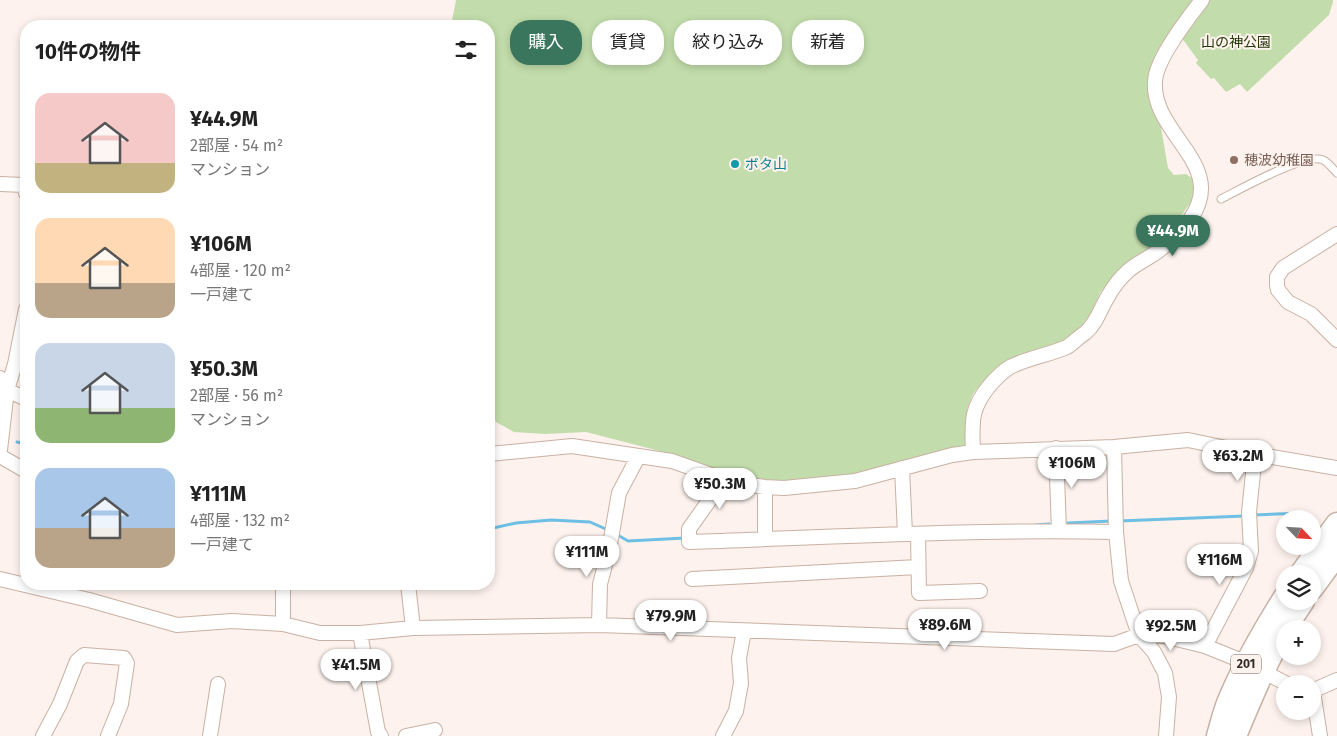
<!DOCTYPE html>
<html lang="ja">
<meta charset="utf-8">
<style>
:root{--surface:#fff;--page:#f2f2f2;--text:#222;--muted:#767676;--accent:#3a755e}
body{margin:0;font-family:"Fira Sans","Noto Sans JP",sans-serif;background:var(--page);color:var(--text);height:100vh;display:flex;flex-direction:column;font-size:19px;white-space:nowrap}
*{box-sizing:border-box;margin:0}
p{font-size:16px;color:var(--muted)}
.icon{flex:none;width:28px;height:28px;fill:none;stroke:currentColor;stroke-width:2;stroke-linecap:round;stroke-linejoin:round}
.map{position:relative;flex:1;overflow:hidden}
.sheet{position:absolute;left:20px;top:20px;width:475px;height:570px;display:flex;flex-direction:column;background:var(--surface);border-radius:20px;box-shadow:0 2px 8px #0003}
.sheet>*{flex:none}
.hud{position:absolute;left:510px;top:20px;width:475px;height:45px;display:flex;gap:10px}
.needle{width:32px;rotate:115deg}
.controls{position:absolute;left:1276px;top:510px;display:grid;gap:10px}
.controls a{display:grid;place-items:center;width:45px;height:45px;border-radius:50%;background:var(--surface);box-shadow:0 2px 8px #0003;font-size:25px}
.price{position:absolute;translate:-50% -42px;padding:0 11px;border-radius:18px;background:#fff;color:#222;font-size:16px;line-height:32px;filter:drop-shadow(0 1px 2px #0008)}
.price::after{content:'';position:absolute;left:50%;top:30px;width:15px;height:11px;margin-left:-8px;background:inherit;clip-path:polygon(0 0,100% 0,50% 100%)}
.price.on{background:var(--accent);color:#fff}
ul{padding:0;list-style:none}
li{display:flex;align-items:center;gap:15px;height:125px;padding:0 15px}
li span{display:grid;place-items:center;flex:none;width:140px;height:100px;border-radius:15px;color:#555}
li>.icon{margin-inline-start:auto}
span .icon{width:60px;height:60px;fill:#fffc;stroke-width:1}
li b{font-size:21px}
h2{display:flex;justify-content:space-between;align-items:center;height:60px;padding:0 15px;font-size:21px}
.pill{padding:0 18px;border-radius:20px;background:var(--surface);box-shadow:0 2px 8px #0003;font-size:18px;line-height:45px}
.pill.on{background:var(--accent);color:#fff}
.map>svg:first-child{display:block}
.green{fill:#c2ddab}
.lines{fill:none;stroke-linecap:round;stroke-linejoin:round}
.stream{stroke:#6dbfe4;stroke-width:3}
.service-casing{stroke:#c9b1a3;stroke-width:9}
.minor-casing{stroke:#c9b1a3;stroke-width:16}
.trunk-casing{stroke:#c9b1a3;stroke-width:25}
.service{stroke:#fff;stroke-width:7}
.minor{stroke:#fff;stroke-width:14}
.trunk{stroke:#fff;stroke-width:22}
.education-dot{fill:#8d6e63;stroke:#fdf2ed;stroke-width:2}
.culture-dot{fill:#0f9aa8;stroke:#fdf2ed;stroke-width:2}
.labels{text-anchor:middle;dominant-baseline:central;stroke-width:4;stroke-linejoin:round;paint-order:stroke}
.shield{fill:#fdf2ed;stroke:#706660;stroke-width:1}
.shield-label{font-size:12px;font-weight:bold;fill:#332a24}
.park-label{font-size:14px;fill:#243909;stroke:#fdf2ed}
.education-label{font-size:14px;fill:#785e54;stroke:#fdf2ed;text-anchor:start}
.culture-label{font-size:14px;fill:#0d838f;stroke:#fdf2ed;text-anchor:start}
</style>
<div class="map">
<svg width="1337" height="736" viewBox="0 0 1337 736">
<rect width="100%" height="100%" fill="#fdf2ed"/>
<path class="green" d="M456 0H1192L1156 53 1148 76 1149 93 1159 116 1168 168 1174 175 1186 174 1196 181 1195 193 1191 202 1175 224 1155 244 1121 267 1100 293 1092 312 1081 326 1061 342 1004 363 993 370 973 394 967 409V428L969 446 945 450 889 465 853 478 778 483 728 476 675 455 586 432 545 434 514 432 496 422 489 410V26H451Z
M1208 0H1333V2L1329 15 1247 92 1240 84 1226 92 1214 78 1211 79 1196 63 1198 60 1181 37Z"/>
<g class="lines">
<path class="stream" d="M17 442 26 444
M1254 515 1303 513
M1119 521 1245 516
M1068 523 1112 521
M1036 525 1049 524
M489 529 516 523 551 520 590 522 608 530
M616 534 628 541 685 538"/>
<g class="service-casing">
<path id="service" d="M1221 199C1239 190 1306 152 1323 160 1328 162 1333 169 1337 173"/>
</g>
<g class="minor-casing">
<path id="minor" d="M0 184 24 185 26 193
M1337 234 1283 268 1277 277V285L1278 290 1288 302 1311 314 1337 340
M0 378 7 390 26 399
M1114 447 1116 532 1121 581 1139 635 1154 652 1165 673 1169 697 1166 736
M1056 448 1059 531
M0 450 7 390 15 364 26 309
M973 452C972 422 970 409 990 385 996 378 1002 372 1010 367 1027 358 1049 355 1067 347 1073 343 1079 337 1085 333 1096 324 1100 310 1107 298 1112 289 1120 278 1128 271 1138 262 1152 257 1162 248 1173 239 1183 229 1191 218 1228 164 1151 134 1155 81 1156 59 1188 18 1202 0
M489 454 572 446 672 461 734 483 765 487 784 488 855 481 952 455 973 452 1114 447 1188 440 1255 454 1337 468
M0 456 26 471
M902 468 905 534
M718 477 711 498 689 529V542C831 537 974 529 1116 532
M765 487V539
M918 534 919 593 980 591
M0 579 89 600 177 625 232 621 283 624 320 633H360L413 628 599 625 1114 644 1139 635 1164 636 1205 646 1247 663 1287 684
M692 579 918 567
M408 584 413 628
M283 624V584
M599 625 600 584 609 550 619 493 638 457
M360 633 378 732 381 736
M1205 646 1246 568 1251 551 1249 512 1255 454
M1312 691 1337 680
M1313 691 1320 736
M43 736 60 704 77 661 84 655 124 658 127 663 121 704 108 736
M210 736 218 684
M406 736 435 730
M723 736 736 711 741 683 739 658 744 631"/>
</g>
<g class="trunk-casing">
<path id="trunk" d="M1301 574 1337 524
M1312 588 1337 554
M1218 736C1222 723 1225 708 1231 696 1246 661 1265 629 1285 597
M1235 736C1255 688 1273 644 1303 601"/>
</g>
<use href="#service" class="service"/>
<use href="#minor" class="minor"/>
<use href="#trunk" class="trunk"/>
</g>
<circle class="education-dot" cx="1234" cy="160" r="5"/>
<circle class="culture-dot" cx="735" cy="164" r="5"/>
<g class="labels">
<rect class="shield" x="1231" y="654.5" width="30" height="19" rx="4"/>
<g class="shield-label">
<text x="1246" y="664">201</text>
</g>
<g class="park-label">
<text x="1236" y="42">山の神公園</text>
</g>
<g class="education-label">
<text x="1244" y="160">穂波幼稚園</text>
</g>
<g class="culture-label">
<text x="745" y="164">ボタ山</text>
</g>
</g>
</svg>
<div class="controls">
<a><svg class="needle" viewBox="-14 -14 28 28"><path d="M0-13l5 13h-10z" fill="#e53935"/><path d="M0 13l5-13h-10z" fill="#767676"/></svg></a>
<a><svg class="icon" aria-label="layers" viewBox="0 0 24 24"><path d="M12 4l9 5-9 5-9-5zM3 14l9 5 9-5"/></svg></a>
<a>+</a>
<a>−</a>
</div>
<b class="price on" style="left:1173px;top:257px">¥44.9M</b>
<b class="price" style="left:1238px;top:482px">¥63.2M</b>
<b class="price" style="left:1072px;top:489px">¥106M</b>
<b class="price" style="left:720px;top:510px">¥50.3M</b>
<b class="price" style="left:587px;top:578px">¥111M</b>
<b class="price" style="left:1220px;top:586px">¥116M</b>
<b class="price" style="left:671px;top:642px">¥79.9M</b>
<b class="price" style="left:945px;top:651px">¥89.6M</b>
<b class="price" style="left:1171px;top:652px">¥92.5M</b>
<b class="price" style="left:356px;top:691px">¥41.5M</b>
<div class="hud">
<a class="pill on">購入</a>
<a class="pill">賃貸</a>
<a class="pill">絞り込み</a>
<a class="pill">新着</a>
</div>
<section class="sheet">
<h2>10件の物件<svg class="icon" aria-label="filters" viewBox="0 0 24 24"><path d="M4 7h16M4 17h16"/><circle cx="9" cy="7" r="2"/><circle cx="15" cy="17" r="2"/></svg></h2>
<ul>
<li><span style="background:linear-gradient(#f6c9c9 70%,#c2b280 0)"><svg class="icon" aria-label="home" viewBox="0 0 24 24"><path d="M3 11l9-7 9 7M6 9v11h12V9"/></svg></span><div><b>¥44.9M</b><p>2部屋 · 54 m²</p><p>マンション</p></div></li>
<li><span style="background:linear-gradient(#ffd9b3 65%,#b9a48a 0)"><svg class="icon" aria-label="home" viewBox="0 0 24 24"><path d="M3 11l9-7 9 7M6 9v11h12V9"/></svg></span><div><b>¥106M</b><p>4部屋 · 120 m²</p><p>一戸建て</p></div></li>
<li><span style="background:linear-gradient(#c9d6e8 65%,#8fb573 0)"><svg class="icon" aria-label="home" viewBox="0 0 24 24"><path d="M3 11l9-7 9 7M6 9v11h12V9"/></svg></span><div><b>¥50.3M</b><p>2部屋 · 56 m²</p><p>マンション</p></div></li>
<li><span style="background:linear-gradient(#a9c7e8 60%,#b9a48a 0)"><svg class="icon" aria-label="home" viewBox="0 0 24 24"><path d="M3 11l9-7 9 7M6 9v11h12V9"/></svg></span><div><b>¥111M</b><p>4部屋 · 132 m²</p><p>一戸建て</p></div></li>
</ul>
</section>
</div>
